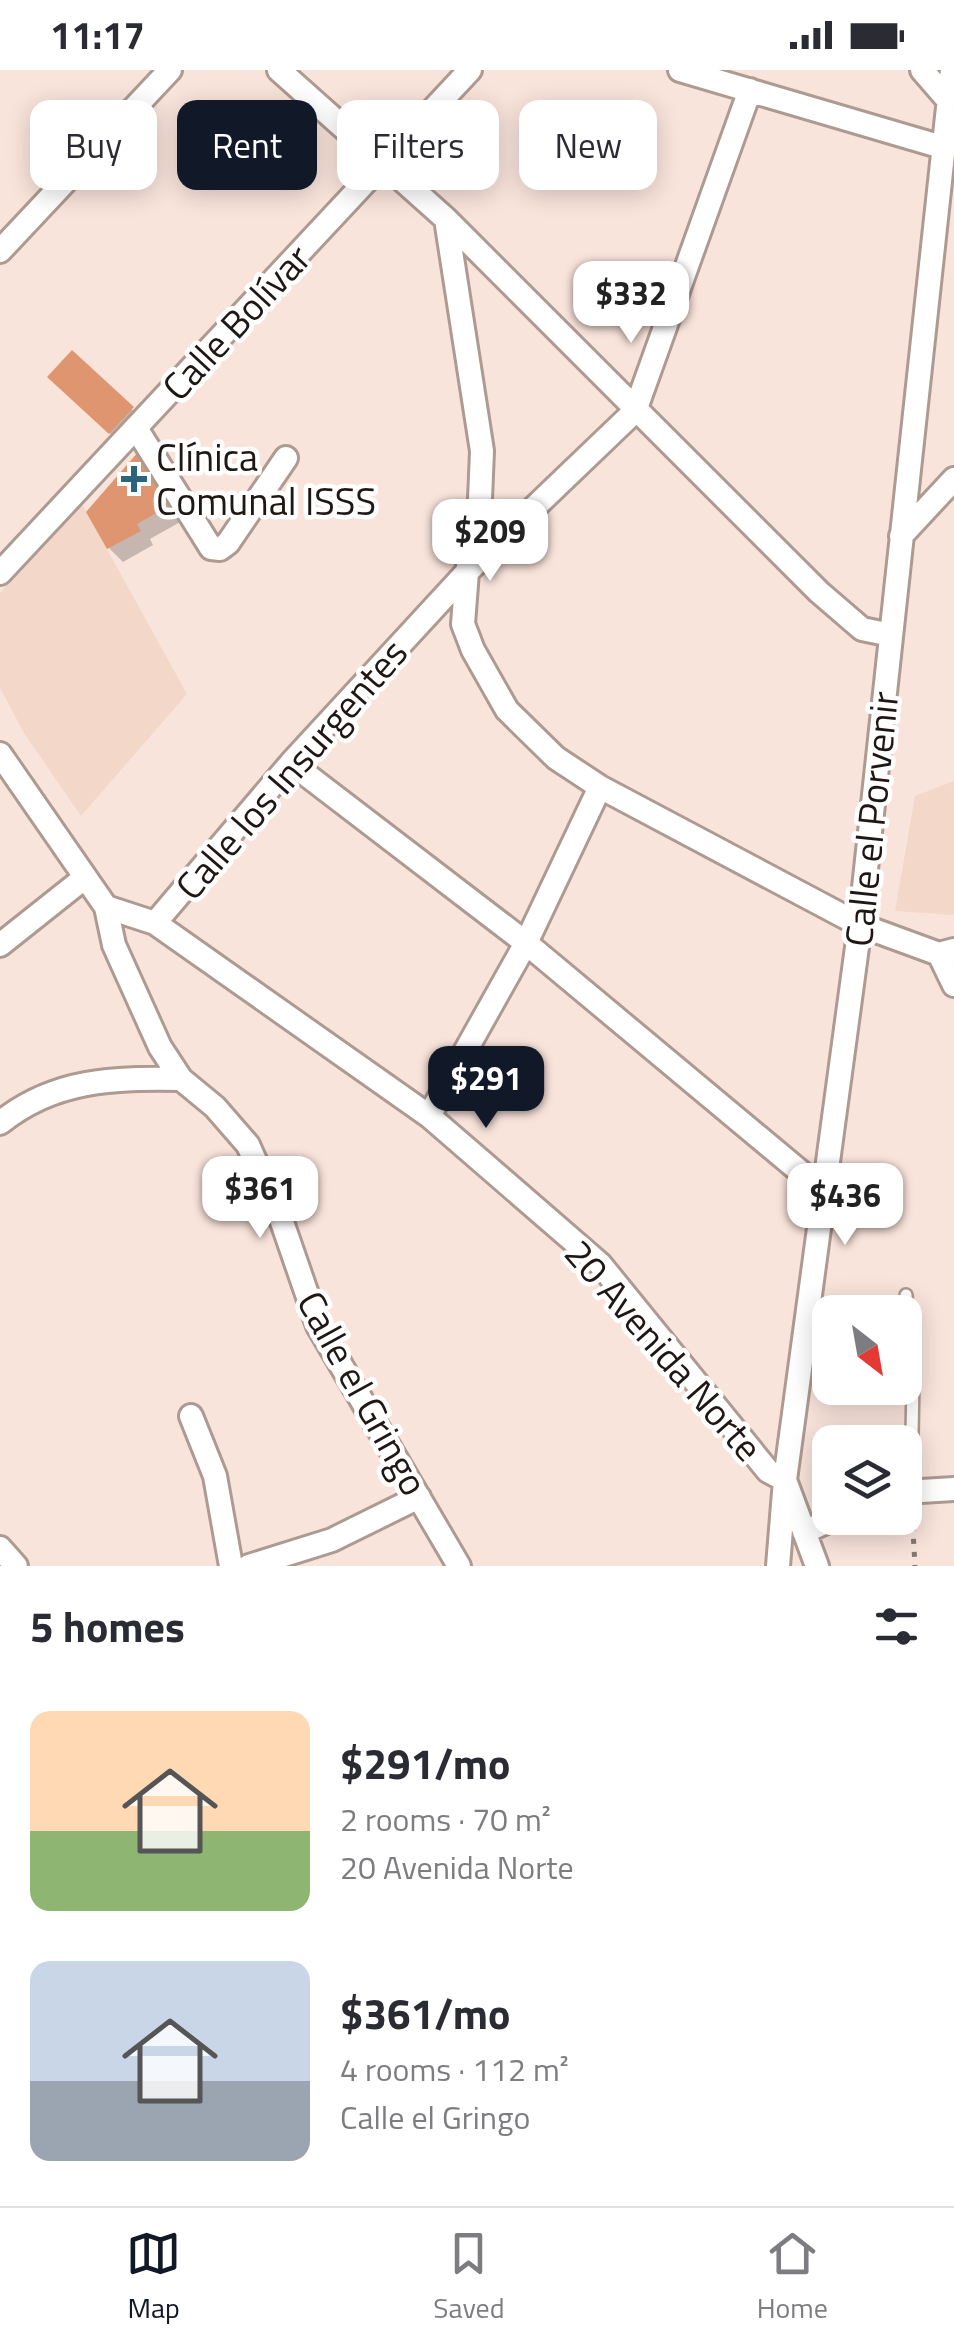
<!DOCTYPE html>
<meta charset="utf-8">
<style>
:root{--surface:#fff;--page:#f7f7f7;--text:#2b2b33;--muted:#7c7c81;--line:#e1e1e2;--accent:#111827}
body{margin:0;font-family:"Titillium Web",sans-serif;background:var(--page);color:var(--text);height:100vh;display:flex;flex-direction:column;font-size:38px;white-space:nowrap}
*{box-sizing:border-box;margin:0}
p{font-size:32px;color:var(--muted)}
.icon{flex:none;width:55px;height:55px;fill:none;stroke:currentColor;stroke-width:2;stroke-linecap:round;stroke-linejoin:round}
.map{position:relative;height:1496px;overflow:hidden}
.drawer{display:flex;flex-direction:column;background:var(--surface);flex:1}
.drawer>*{flex:none}
.guide{position:absolute;left:30px;top:30px;width:895px;height:90px;display:flex;gap:20px}
.needle{width:65px;rotate:149deg}
.controls{position:absolute;left:812px;top:1225px;display:grid;gap:20px}
.controls a{display:grid;place-items:center;width:110px;height:110px;border-radius:20px;background:var(--surface);box-shadow:0 5px 25px #0003;font-size:50px}
.price{position:absolute;translate:-50% -85px;padding:0 22px;border-radius:20px;background:#fff;color:#222;font-size:32px;line-height:65px;filter:drop-shadow(0 2px 5px #0008)}
.price::after{content:'';position:absolute;left:50%;top:60px;width:30px;height:22px;margin-left:-15px;background:inherit;clip-path:polygon(0 0,100% 0,50% 100%)}
.price.current{background:var(--accent);color:#fff}
ul{padding:0;list-style:none}
li{display:flex;align-items:center;gap:30px;height:250px;padding:0 30px}
li span{display:grid;place-items:center;flex:none;width:280px;height:200px;border-radius:20px;color:#555}
li>.icon{margin-inline-start:auto}
span .icon{width:120px;height:120px;fill:#fffc;stroke-width:1}
li b{font-size:42px}
h2{display:flex;justify-content:space-between;align-items:center;height:120px;padding:0 30px;font-size:42px}
.pill{padding:0 35px;border-radius:20px;background:var(--surface);box-shadow:0 5px 25px #0003;font-size:35px;line-height:90px}
.pill.current{background:var(--accent);color:#fff}
.status{display:flex;justify-content:space-between;align-items:center;height:70px;padding:0 50px;background:var(--surface);direction:ltr}
.status svg{height:28px;fill:currentColor}
.menu{display:flex;justify-content:space-around;align-items:center;height:140px;border-top:2px solid var(--line);background:var(--surface);font-size:28px;color:var(--muted)}
.menu a{display:grid;justify-items:center;gap:5px}
.menu .current{color:var(--accent)}
.map>svg:first-child{display:block}
.built{fill:#f3d7c9}
.shadow{fill:#0003}
.building{fill:#de9570}
.lines{fill:none;stroke-linecap:round;stroke-linejoin:round}
.lane-casing{stroke:#ad9a91;stroke-width:16}
.street-casing{stroke:#ad9a91;stroke-width:28}
.path{stroke:#857872;stroke-width:5;stroke-dasharray:5 8;stroke-linecap:butt}
.lane{stroke:#fff;stroke-width:11}
.street{stroke:#fff;stroke-width:22}
.poi-dot{fill:#2a657d;stroke:#fff;stroke-width:4}
.labels{text-anchor:middle;dominant-baseline:central;stroke-width:9;stroke-linejoin:round;paint-order:stroke}
.street-label{font-size:38px;fill:#1e1714;stroke:#fff}
.poi-label{font-size:38px;fill:#1e1714;stroke:#fff;text-anchor:start}
</style>
<div class="status"><b>11:17</b><svg viewBox="0 0 49 12"><path d="M0 12V9h3v3zM5 12V6h3v6zM10 12V3h3v9zM15 12V0h3v12zM26 1h20v11H26zM47 4h2v5h-2z"/></svg></div>
<div class="map">
<svg width="954" height="1496" viewBox="0 0 954 1496">
<rect width="100%" height="100%" fill="#f9e4db"/>
<path class="built" d="M82 434 187 624 81 746 24 663 0 618V523Z
M954 711V845L895 841 915 726Z"/>
<path class="shadow" d="M73 284 146 353 124 376 64 321Z
M153 398 182 451 150 469 153 475 123 492 109 478Z"/>
<path class="building" d="M72 280 134 337 109 364 47 307Z
M139 381 169 436 137 454 141 461 107 479 86 442Z"/>
<g class="lines">
<g class="lane-casing">
<path id="lane" d="M906 1225 913 1310 911 1420"/>
</g>
<g class="street-casing">
<path id="street" d="M680 0 942 77
M922 0 948 30
M750 20 635 341 467 502 463 554 473 580 507 640 556 688 600 717 860 855 939 884 954 880
M446 149 819 522 862 559 891 565
M0 181 170 0
M136 358 211 478 220 479 228 473 286 388
M901 466 954 409
M0 503 470 0
M0 684 106 837 114 875 160 977 181 1009 215 1037 248 1075 281 1149 318 1256 459 1496
M291 693 526 873 827 1124
M106 837 155 853 429 1046 600 1194 768 1401 785 1410 817 1496
M155 853 291 693 467 502 480 429 482 381 446 149 279 0
M0 875 83 809
M939 884 954 915
M429 1046 526 873 600 717
M0 1053C54 1009 114 1008 181 1009
M191 1346 215 1406 231 1496
M905 1422 954 1419
M804 1462 835 1448
M0 1478 16 1496
M249 1496 332 1470 419 1427
M778 1496 785 1410 860 855 952 0"/>
</g>
<path class="path" d="M912 1443 915 1496"/>
<use href="#lane" class="lane"/>
<use href="#street" class="street"/>
</g>
<path class="poi-dot" d="M129 394h10v10h10v10h-10v10h-10v-10h-10v-10h10z"/>
<g class="labels">
<g class="street-label">
<text transform="translate(236 252) rotate(-47)">Calle Bolívar</text>
<text transform="translate(291 699) rotate(-49)">Calle los Insurgentes</text>
<text transform="translate(871 749) rotate(-84)">Calle el Porvenir</text>
<text transform="translate(664 1280) rotate(49)">20 Avenida Norte</text>
<text transform="translate(363 1323) rotate(61)">Calle el Gringo</text>
</g>
<g class="poi-label">
<text x="156" y="387">Clínica<tspan x="156" dy="44">Comunal ISSS</tspan></text>
</g>
</g>
</svg>
<div class="controls">
<a><svg class="needle" viewBox="-14 -14 28 28"><path d="M0-13l5 13h-10z" fill="#e53935"/><path d="M0 13l5-13h-10z" fill="#7c7c81"/></svg></a>
<a><svg class="icon" aria-label="layers" viewBox="0 0 24 24"><path d="M12 4l9 5-9 5-9-5zM3 14l9 5 9-5"/></svg></a>
</div>
<b class="price" style="left:631px;top:276px">$332</b>
<b class="price" style="left:490px;top:514px">$209</b>
<b class="price current" style="left:486px;top:1061px">$291</b>
<b class="price" style="left:260px;top:1171px">$361</b>
<b class="price" style="left:845px;top:1178px">$436</b>
<div class="guide">
<a class="pill">Buy</a>
<a class="pill current">Rent</a>
<a class="pill">Filters</a>
<a class="pill">New</a>
</div>
</div>
<section class="drawer">
<h2>5 homes<svg class="icon" aria-label="filters" viewBox="0 0 24 24"><path d="M4 7h16M4 17h16"/><circle cx="9" cy="7" r="2"/><circle cx="15" cy="17" r="2"/></svg></h2>
<ul>
<li><span style="background:linear-gradient(#ffd9b3 60%,#8fb573 0)"><svg class="icon" aria-label="home" viewBox="0 0 24 24"><path d="M3 11l9-7 9 7M6 9v11h12V9"/></svg></span><div><b>$291/mo</b><p>2 rooms · 70 m²</p><p>20 Avenida Norte</p></div></li>
<li><span style="background:linear-gradient(#c9d6e8 60%,#9aa5b1 0)"><svg class="icon" aria-label="home" viewBox="0 0 24 24"><path d="M3 11l9-7 9 7M6 9v11h12V9"/></svg></span><div><b>$361/mo</b><p>4 rooms · 112 m²</p><p>Calle el Gringo</p></div></li>
</ul>
</section>
<nav class="menu">
<a class="current"><svg class="icon" aria-label="map" viewBox="0 0 24 24"><path d="M3 6l6-2 6 2 6-2v14l-6 2-6-2-6 2zM9 4v14M15 6v14"/></svg>Map</a>
<a><svg class="icon" aria-label="saved" viewBox="0 0 24 24"><path d="M7 4h10v16l-5-4-5 4z"/></svg>Saved</a>
<a><svg class="icon" aria-label="home" viewBox="0 0 24 24"><path d="M3 11l9-7 9 7M6 9v11h12V9"/></svg>Home</a>
</nav>
